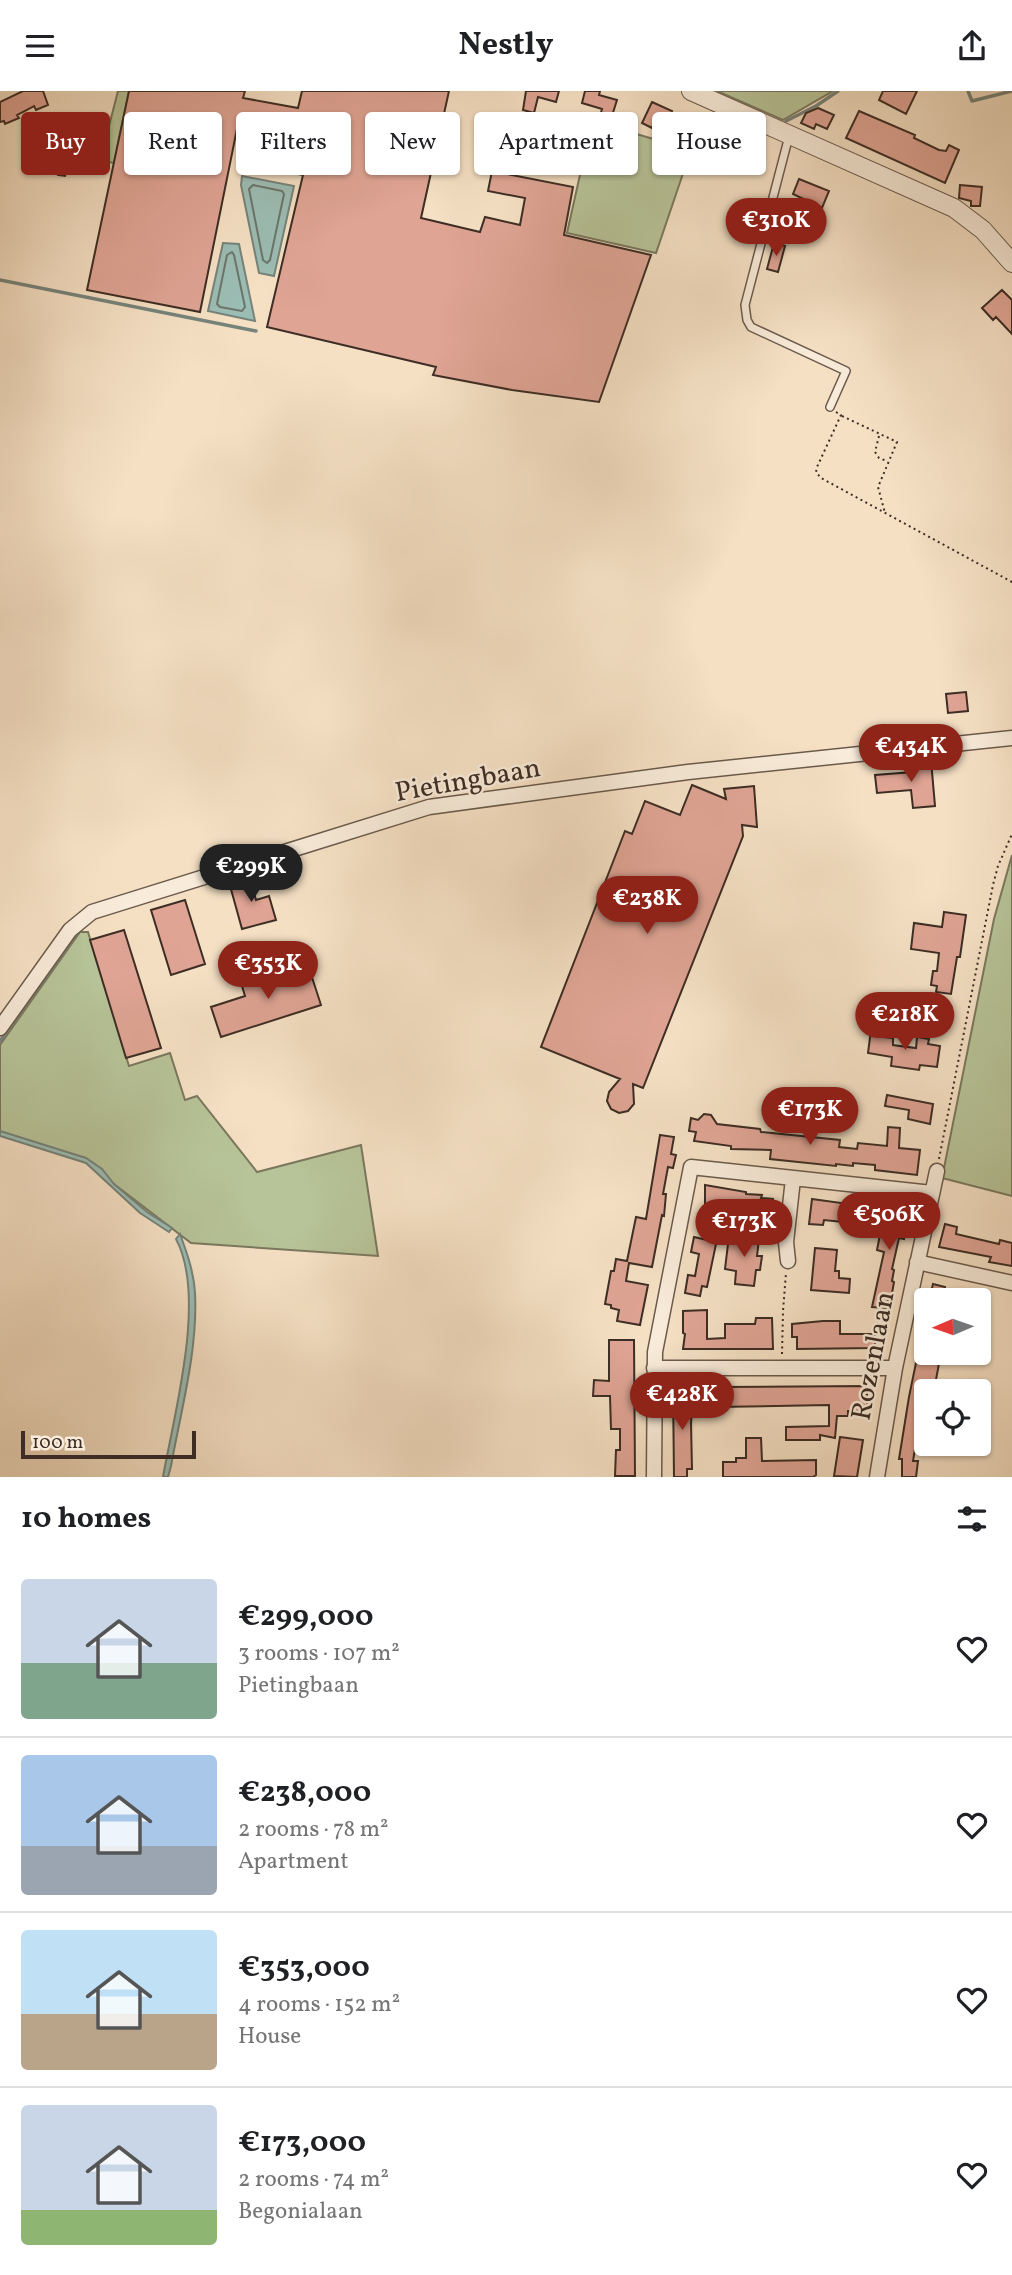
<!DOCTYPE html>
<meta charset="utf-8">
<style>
:root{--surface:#fff;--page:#f2f2f2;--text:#202124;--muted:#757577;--line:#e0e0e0;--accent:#8f2418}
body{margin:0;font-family:Vollkorn,serif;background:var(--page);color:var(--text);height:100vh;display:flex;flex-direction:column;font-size:26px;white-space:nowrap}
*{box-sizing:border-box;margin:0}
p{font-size:23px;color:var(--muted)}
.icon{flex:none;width:38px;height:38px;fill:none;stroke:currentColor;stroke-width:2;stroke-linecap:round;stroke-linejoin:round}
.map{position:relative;height:1386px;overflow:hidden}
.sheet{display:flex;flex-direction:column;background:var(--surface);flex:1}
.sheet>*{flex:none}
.banner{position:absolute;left:21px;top:21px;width:971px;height:63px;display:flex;gap:14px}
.needle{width:46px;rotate:268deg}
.fabs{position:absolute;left:914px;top:1197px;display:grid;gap:14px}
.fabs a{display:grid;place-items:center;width:77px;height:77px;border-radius:7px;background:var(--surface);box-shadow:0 2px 5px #0004;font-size:35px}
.scale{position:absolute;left:21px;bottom:18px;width:175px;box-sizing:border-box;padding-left:7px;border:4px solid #3d2d24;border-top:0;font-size:19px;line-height:24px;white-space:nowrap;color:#3d2d24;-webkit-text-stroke:5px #f8ebd9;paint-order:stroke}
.price{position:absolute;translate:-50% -60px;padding:0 16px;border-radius:24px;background:var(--accent);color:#fff;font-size:23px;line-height:46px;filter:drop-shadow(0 2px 4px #0008)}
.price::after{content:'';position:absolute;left:50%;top:42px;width:21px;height:16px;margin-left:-10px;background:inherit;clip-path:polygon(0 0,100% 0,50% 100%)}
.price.on{background:#222;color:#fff}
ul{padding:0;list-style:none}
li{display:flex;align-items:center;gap:21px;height:175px;padding:0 21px}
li+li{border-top:2px solid var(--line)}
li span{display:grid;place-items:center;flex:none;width:196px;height:140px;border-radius:7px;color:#555}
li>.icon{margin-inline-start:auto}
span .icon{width:84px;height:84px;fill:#fffc;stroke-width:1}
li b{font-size:30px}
h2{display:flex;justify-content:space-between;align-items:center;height:84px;padding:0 21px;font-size:30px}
.chip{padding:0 24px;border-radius:7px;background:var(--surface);box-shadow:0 2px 5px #0004;font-size:24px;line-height:63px}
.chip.on{background:var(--accent);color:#fff}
header{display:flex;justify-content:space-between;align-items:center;height:91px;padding:0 21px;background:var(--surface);font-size:32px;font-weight:700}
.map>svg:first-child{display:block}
.green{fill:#b7c398;stroke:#7a785e;stroke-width:2}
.water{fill:#9cbdb4;stroke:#76837a;stroke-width:2}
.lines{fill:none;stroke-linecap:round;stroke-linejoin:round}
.shore{stroke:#6c756c;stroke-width:2}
.stream{stroke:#76837a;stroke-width:3.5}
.building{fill:#dfa494;stroke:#3d2d24;stroke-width:2}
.service-casing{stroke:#6b5a4c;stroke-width:10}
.minor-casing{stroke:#6b5a4c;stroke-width:17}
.tertiary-casing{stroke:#6b5a4c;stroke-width:20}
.path{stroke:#3d2d24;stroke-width:2;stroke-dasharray:2 3.5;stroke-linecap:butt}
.service{stroke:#f8ebd9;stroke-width:7}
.minor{stroke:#f8ebd9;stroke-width:14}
.tertiary{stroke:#f8ebd9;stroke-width:18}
.labels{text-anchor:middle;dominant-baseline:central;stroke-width:5;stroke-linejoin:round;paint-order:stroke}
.street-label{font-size:28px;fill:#3d2d24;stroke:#f8ebd9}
</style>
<header><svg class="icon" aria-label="menu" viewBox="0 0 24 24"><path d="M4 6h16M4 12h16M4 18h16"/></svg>Nestly<svg class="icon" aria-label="share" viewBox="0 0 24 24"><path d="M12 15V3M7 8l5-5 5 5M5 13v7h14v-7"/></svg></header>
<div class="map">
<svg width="1012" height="1386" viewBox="0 0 1012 1386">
<rect width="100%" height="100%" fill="#f5e0c4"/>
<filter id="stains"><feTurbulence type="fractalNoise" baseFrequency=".00286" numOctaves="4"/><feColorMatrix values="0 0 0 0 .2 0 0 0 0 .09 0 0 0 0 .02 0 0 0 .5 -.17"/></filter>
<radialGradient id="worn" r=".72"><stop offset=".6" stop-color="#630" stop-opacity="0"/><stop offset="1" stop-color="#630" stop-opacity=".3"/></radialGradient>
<path class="green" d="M118 0H129L114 72 100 70Z
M717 0H833L783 29Z
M592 30 691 59 656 162 567 142Z
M1012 764V1105L942 1087 994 828Z
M80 841H88L129 975 170 962 185 1009 197 1005 257 1081 361 1054 378 1165 191 1152 85 1071 0 1043V954Z"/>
<path class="water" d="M242 85 294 95 274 185 259 182 241 94Z
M223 152 239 153 255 230 208 220Z
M0 1040 86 1067 102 1078 114 1093 147 1121 172 1137 169 1141 140 1122 86 1072 0 1045Z
M180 1143C187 1162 194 1182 195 1202 198 1259 181 1319 171 1375L168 1386H163C174 1323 207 1206 176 1148Z"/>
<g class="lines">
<path class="shore" d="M253 94 282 100 284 103 270 169 267 172 263 169 249 98Z
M232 161 234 164 245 216 242 220 220 216 217 213 227 164Z"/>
<path class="stream" d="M968 0 972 10 1012 0
M786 30 816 15 838 0
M0 189 256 240
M0 950 77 841"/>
</g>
<path class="building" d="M23 0H43L48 14 36 19 34 15 17 24 19 27 5 33 4 30 0 31V11Z
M129 0H245L243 7 298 17 302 0H449L421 127 480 141 485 126 520 134 525 107 488 100 492 80 573 96 564 144 651 164 599 311 512 299 433 284 436 276 267 236 303 84 284 80 293 38 239 28 200 221 87 199Z
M526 0H559L556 11 538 6 534 22 523 19Z
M585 0H600L599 4 617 9 611 28 600 25 602 18 582 12Z
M883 0H917L906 23 879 9Z
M652 11 672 20 666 36 654 31 652 37 642 32Z
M818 17 834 24 827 38 816 33 814 38 801 32 806 22Z
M859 20 915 44 914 47 939 59 946 60 949 54 959 59 945 92 846 47Z
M73 53 75 61 70 62 65 85 58 84 62 55Z
M799 88 829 100 822 117 793 103Z
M960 94 982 96 980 115H971V110L959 107Z
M774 152 785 155 778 181 767 178Z
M1002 199 1012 209V243L996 226 993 229 982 217Z
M966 601 968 620 948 622 946 603Z
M931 669 935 715 913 717 911 699 877 702 875 684 913 681 912 671Z
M692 694 726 708 724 698 754 695 757 736 742 734 743 745 643 997 633 993 634 1013 628 1020 619 1022 611 1018 607 1010 609 1001 620 988 541 956 625 740 632 743 645 710 680 724Z
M249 785 256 809 269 805 276 829 242 838 229 791Z
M185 809 205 873 171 884 151 819Z
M944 821 966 824 960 866H957L951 903 936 901 937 895 931 894 933 880H937L939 862 911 858 914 832 942 836Z
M124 839 161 957 126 967 90 849Z
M308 874 321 914 221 946 211 916 245 905 242 895Z
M871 939 884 941V946L893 947V954L916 957 917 946 929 948 928 953 940 955 937 976 920 974 919 979 891 975 892 966 868 962Z
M887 1004 933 1013 930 1033 908 1028 909 1019 885 1015Z
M704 1023 711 1024 717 1033 760 1038 761 1041 840 1049 839 1056 857 1058 858 1052 887 1055 888 1036 900 1037 899 1057 920 1059 917 1084 875 1079V1074L853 1072V1075L836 1073V1075L770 1068 771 1059 731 1058V1055L694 1050 696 1041 689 1040 691 1027 698 1029Z
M660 1044 674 1046 671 1063 676 1064 673 1077 668 1076 663 1103H666L664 1125 662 1124 652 1176 629 1172 626 1190 648 1194 640 1234 617 1230 619 1219 611 1217V1214L605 1213 611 1180H614L616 1168 627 1170 636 1126 646 1128Z
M705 1094 746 1101V1103L762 1104 761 1107 773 1108 771 1128 709 1123 710 1118 705 1117Z
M812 1108 856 1114 853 1137 843 1136V1131L824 1129 823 1134 809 1133Z
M882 1112 905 1117 902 1133 907 1134 904 1148 899 1147 892 1178 894 1179 892 1190 894 1191 891 1208H888L886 1217 872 1216 884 1161 877 1159 884 1123 881 1119Z
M945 1133 957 1136 956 1143 999 1153 1000 1149 1012 1152V1175L989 1171 991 1166 939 1156Z
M746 1134 756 1144V1148H759L757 1165H762L760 1179H756L754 1195 735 1193 736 1180 725 1178 728 1153H739V1146L745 1147Z
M694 1146 716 1151V1153L707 1196 702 1195 700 1205 685 1202 688 1184 695 1185 699 1163 691 1161Z
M815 1157 837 1159 835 1180H839V1187L850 1188 849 1202 811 1199Z
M933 1193 945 1196 944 1201 962 1205 961 1209H929Z
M707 1219V1248L725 1247V1233H755L756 1227H772L773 1258H683L685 1243 683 1242V1220Z
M823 1230H840V1243H875V1257L797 1258V1246H792V1233Z
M609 1249H634L635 1385H615L616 1359H620V1338H611L610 1305H593L594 1289 609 1290Z
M918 1262H941L935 1294 931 1293 929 1299 926 1298V1324L921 1353 916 1352 913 1370H918L916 1386H902V1368H899L909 1306Z
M867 1295V1320H848V1325H837L835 1347 820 1344V1349H786V1336L829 1335V1314L715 1316V1302H722V1296Z
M673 1297H687V1309H695L696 1319H692L691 1332 692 1378H687V1386H674Z
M840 1346 863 1349 857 1386 834 1385Z
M746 1347H761L762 1370 816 1369V1384L813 1386H723V1371H736V1367H746Z"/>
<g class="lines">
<g class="service-casing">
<path id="service" d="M789 45 745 214 747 229 751 236 846 280 830 316"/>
</g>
<g class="minor-casing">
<path id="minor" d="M0 937 70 839 92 821 429 716 688 681 1012 647
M788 1170 786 1151 793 1088
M917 1171 1012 1192
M654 1277H895
M654 1386 655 1261 691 1076 932 1102
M877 1386 895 1277 937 1080"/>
</g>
<g class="tertiary-casing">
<path id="tertiary" d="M691 0 954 117 983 139 1012 172"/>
</g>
<path class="path" d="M836 321 841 324 817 376 816 381 821 387 1012 491
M842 325 897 351 878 396 885 422
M879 345 875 361 879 367 887 370
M939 1068 993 794 998 775 1012 743
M782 1263 783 1220 786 1182"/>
<use href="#service" class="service"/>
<use href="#minor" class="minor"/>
<use href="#tertiary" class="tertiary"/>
</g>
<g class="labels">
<g class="street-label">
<text transform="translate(468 690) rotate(-10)">Pietingbaan</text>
<text transform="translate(874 1265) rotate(-79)">Rozenlaan</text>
</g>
</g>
<rect width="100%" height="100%" filter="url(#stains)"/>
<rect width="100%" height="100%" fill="url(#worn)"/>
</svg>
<div class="fabs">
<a><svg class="needle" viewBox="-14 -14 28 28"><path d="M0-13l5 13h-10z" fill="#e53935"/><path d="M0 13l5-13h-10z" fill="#757577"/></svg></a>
<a><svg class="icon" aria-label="locate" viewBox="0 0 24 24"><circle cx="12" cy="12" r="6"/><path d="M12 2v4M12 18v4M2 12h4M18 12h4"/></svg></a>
</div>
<div class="scale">100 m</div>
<b class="price" style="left:776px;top:167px">€310K</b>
<b class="price" style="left:911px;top:693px">€434K</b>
<b class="price on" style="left:251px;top:813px">€299K</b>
<b class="price" style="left:647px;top:845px">€238K</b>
<b class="price" style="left:268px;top:910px">€353K</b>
<b class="price" style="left:905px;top:961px">€218K</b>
<b class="price" style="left:810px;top:1056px">€173K</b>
<b class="price" style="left:889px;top:1161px">€506K</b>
<b class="price" style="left:744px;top:1168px">€173K</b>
<b class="price" style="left:682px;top:1341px">€428K</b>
<div class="banner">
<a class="chip on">Buy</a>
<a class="chip">Rent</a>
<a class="chip">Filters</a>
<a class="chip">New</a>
<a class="chip">Apartment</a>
<a class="chip">House</a>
</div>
</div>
<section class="sheet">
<h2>10 homes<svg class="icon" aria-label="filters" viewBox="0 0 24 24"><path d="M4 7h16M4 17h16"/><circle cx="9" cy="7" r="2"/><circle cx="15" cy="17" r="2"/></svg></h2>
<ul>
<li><span style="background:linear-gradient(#c9d6e8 60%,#7fa58c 0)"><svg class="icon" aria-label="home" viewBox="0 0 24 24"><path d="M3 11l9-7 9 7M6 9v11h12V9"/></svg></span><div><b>€299,000</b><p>3 rooms · 107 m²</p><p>Pietingbaan</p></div><svg class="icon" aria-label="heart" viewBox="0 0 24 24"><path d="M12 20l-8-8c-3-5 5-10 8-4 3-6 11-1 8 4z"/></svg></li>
<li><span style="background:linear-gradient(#a9c7e8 65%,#9aa5b1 0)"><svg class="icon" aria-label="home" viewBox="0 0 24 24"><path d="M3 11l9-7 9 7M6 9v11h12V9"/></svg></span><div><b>€238,000</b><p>2 rooms · 78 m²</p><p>Apartment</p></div><svg class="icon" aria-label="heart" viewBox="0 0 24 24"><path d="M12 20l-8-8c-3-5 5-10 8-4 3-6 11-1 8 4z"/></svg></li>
<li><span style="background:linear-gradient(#bfe0f5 60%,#b9a48a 0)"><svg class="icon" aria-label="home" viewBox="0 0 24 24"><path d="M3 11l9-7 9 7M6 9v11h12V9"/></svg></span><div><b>€353,000</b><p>4 rooms · 152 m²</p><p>House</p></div><svg class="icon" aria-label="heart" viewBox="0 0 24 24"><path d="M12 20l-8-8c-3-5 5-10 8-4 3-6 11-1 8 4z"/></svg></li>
<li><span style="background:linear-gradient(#c9d6e8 75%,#8fb573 0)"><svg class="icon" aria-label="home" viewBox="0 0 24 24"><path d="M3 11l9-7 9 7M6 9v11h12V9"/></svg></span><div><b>€173,000</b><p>2 rooms · 74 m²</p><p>Begonialaan</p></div><svg class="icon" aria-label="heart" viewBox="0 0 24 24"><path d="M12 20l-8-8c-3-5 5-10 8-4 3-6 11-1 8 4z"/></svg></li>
</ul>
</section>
